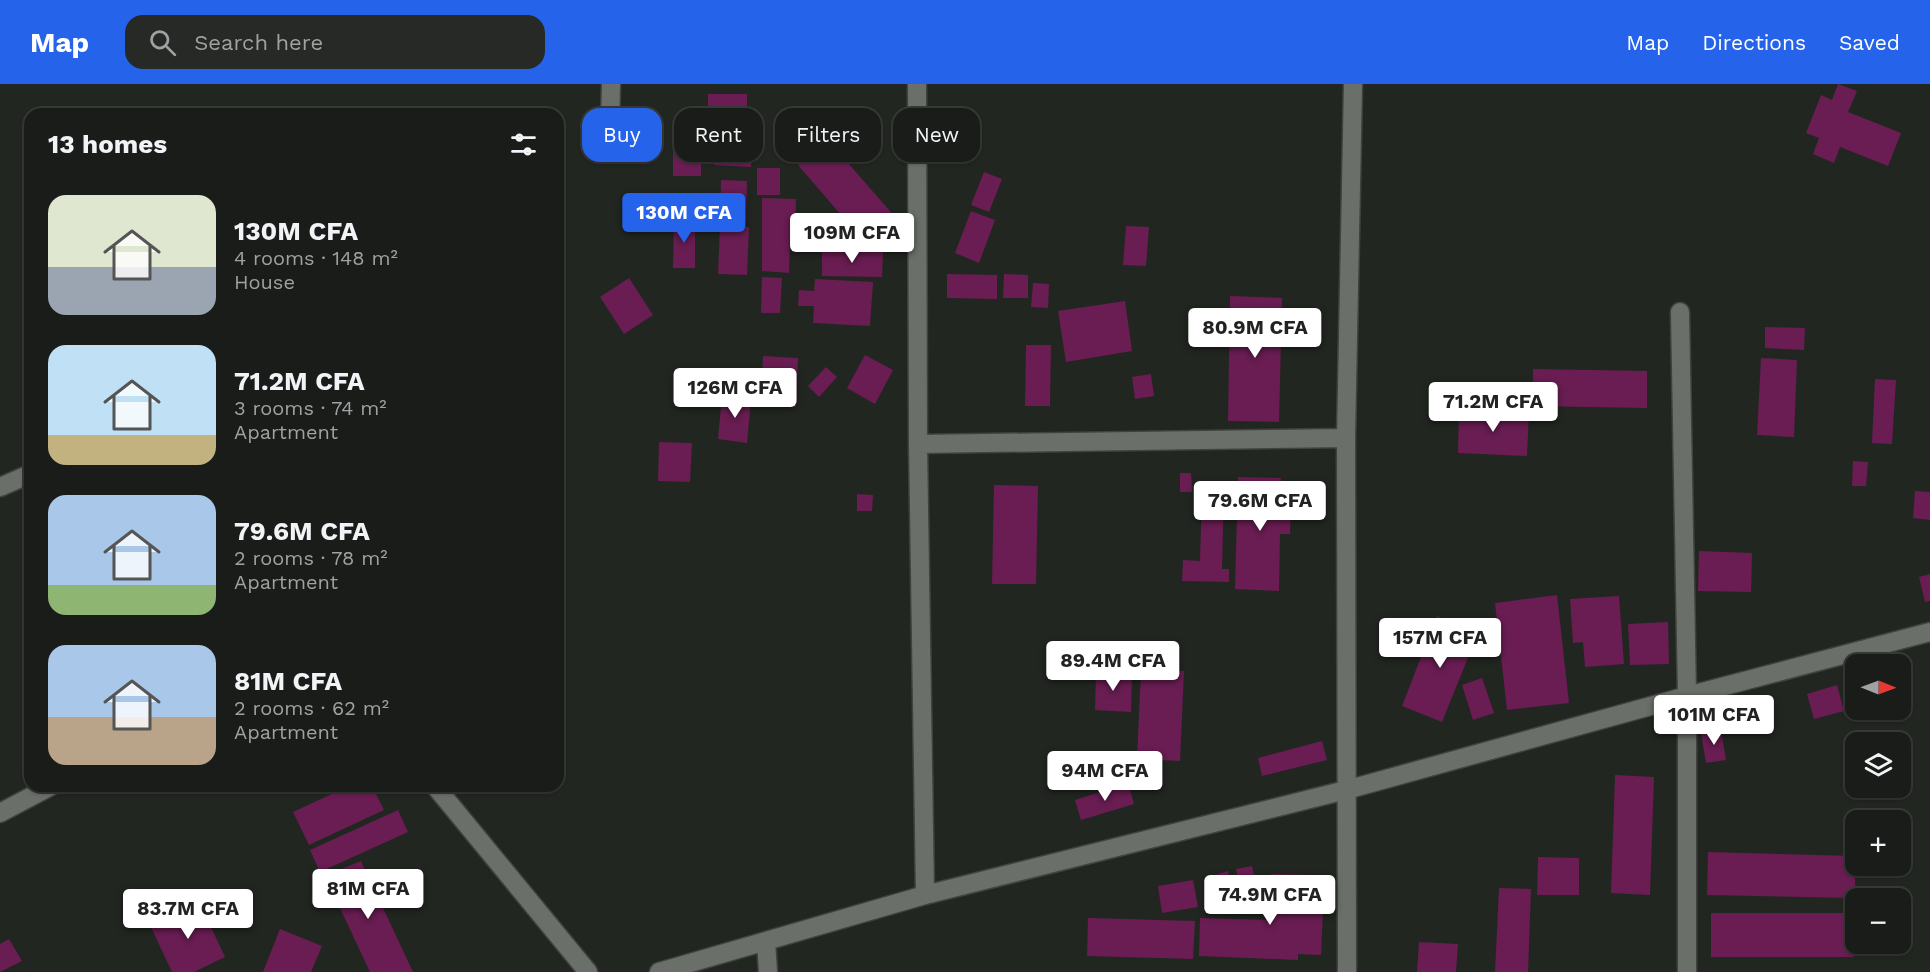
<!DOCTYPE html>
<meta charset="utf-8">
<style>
:root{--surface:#1a1c19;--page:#272926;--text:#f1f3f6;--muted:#9fa1a2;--line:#383a38;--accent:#2563eb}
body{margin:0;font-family:"Work Sans",sans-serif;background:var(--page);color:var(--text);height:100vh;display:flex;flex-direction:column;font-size:22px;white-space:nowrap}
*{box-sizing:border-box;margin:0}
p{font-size:20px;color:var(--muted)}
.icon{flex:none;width:33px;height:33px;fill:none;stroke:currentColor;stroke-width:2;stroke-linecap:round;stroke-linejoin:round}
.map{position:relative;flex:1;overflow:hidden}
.drawer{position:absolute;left:24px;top:24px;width:540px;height:684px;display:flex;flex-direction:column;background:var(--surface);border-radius:18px;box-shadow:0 2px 4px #0004,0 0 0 2px var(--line)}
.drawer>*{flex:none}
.hud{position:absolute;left:582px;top:24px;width:570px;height:54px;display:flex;gap:12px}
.needle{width:39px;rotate:91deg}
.tools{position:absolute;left:1845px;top:570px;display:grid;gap:12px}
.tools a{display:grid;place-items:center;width:66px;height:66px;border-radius:12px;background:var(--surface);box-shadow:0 2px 4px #0004,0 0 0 2px var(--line);font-size:30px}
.price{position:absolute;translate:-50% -51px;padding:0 14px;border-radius:6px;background:#fff;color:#222;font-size:20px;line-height:39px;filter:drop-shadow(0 2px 3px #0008)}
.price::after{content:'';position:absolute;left:50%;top:36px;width:18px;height:14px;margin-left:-9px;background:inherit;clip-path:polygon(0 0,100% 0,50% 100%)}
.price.active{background:var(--accent);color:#fff}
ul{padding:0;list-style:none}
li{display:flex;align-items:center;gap:18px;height:150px;padding:0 24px}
li span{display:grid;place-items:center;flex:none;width:168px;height:120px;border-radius:18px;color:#555}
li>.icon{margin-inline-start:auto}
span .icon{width:72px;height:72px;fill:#fffc;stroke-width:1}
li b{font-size:26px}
h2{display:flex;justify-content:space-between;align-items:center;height:72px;padding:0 24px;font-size:26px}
.pill{padding:0 21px;border-radius:18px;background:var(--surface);box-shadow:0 2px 4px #0004,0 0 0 2px var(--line);font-size:21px;line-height:54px}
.pill.active{background:var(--accent);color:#fff}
header{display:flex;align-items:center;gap:36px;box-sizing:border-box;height:84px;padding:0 30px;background:var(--accent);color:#fff}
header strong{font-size:28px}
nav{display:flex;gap:33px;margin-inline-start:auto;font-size:21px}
.search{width:420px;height:54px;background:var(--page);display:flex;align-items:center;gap:15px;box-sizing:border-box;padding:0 21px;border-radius:18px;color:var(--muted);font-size:22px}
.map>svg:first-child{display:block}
.building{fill:#691d52}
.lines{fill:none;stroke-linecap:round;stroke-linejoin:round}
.minor-casing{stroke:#3f423e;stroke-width:21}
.minor{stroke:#6a7069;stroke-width:18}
</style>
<header>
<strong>Map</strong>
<div class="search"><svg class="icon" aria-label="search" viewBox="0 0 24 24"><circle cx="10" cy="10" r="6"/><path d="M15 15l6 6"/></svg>Search here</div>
<nav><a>Map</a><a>Directions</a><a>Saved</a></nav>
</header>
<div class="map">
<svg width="1930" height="888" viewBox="0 0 1930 888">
<rect width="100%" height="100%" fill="#222621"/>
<path class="building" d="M1838 0 1857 7 1848 28 1901 49 1888 82 1840 63 1834 79 1813 70 1819 54 1806 49 1821 11 1832 16Z
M708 10H747V28H708Z
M716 54 753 57 751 83 714 81Z
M827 55 896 134 866 160 798 81Z
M673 63 701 64V92H673Z
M757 84H780V111H757Z
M984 88 1002 95 989 128 971 121Z
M721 96 747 97 746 138 720 137Z
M762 114 796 115 795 156H790L789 189 762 187Z
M971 127 995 136 979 179 955 169Z
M674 136H695V184H673Z
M720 142 749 143 747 191 718 190Z
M1126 142 1149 143 1146 182 1123 181Z
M822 167 883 168 882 193 822 192Z
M947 190 997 191V215L947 214Z
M1004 190 1028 191V214H1003Z
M762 193 782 194 780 229H761Z
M629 194 653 231 624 250 600 213Z
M815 195 873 198 870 242 813 239 814 222H798L799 206 814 207Z
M1033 199 1049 200 1048 224 1031 223Z
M1230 212 1282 214 1279 338 1228 337Z
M1125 217 1132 267 1066 278 1058 227Z
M1765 243 1805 244 1804 266 1765 264Z
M1026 261H1051L1050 322H1025Z
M865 271 893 286 875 320 847 304Z
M763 272 798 274 796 323 761 322Z
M1761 274 1797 276 1794 353 1757 351Z
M826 283 837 293 819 313 808 302Z
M1533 285 1647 287V324L1533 322Z
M1151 290 1154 312 1135 315 1132 293Z
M1875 295 1896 296 1892 360 1872 359Z
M722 312 751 315 747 359 718 355Z
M1459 326 1529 328 1527 372 1458 369Z
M659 358 692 359 690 398 658 397Z
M1853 377 1868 378 1866 402H1852Z
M1180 389H1191L1192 408H1180Z
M1238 393 1281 394 1280 408H1291L1290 450H1280L1279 507 1235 505Z
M994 401 1038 402 1036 500H992Z
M1202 406 1224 407 1222 485H1229V498L1182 497 1183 476 1200 477Z
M1915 407 1930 408V436L1913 434Z
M857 410 873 411 872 427H857Z
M1699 467 1752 469 1751 508 1698 507Z
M1930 490V517L1925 518 1919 493Z
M1557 511 1569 619 1507 626 1495 519Z
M1619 512 1624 580 1585 583 1583 558 1573 559 1570 515Z
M1437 532 1478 549 1442 638 1402 622Z
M1668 538 1669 580 1630 581 1628 540Z
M1141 586 1184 587 1180 677 1137 675Z
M1096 589 1132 591 1131 628 1095 626Z
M1482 594 1494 629 1473 636 1462 601Z
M1837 601 1844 627 1814 635 1807 610Z
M1721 646 1726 676 1706 679 1701 649Z
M1322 657 1327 676 1262 692 1258 674Z
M1615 691 1654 693 1650 811 1611 809Z
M1128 699 1134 720 1081 736 1075 716Z
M349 702H372L384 726 309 761 293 728Z
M398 726 408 748 320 788 310 766Z
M1708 768 1855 772V814L1707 811Z
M1538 773 1579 774V811H1537Z
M361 777 413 888H370L325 792Z
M1252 782 1257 805 1241 808 1236 785Z
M1228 787 1235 817 1215 822 1208 793Z
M1271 790 1315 791 1314 826H1323L1321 871 1298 870V876L1199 872 1200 834 1270 836Z
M1193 796 1198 823 1162 829 1158 802Z
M1499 804 1531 805 1528 888H1495Z
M199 818 225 873 194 888H172L150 841Z
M1711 829H1854V873H1711Z
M1088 834 1195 837 1193 875 1087 872Z
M280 845 322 862 311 888H263Z
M9 855 22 877 0 888V860Z
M1419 858 1458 860 1456 888H1417Z"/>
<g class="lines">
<g class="minor-casing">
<path id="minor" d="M917 0 918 360 925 811
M610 43 611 0
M1680 228 1687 612V888
M918 360 1346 354
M0 403 30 390
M435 702 588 888
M0 729 51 702
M766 857 768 888
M659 888 925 811 1346 706 1687 612 1930 548
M1347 888 1346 354 1353 0"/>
</g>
<use href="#minor" class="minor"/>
</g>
</svg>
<div class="tools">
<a><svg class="needle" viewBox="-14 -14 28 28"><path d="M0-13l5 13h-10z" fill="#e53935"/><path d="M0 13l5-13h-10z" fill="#9fa1a2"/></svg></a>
<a><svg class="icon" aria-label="layers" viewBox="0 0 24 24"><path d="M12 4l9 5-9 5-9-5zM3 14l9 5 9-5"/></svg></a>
<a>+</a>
<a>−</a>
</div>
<b class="price active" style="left:684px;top:160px">130M CFA</b>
<b class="price" style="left:852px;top:180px">109M CFA</b>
<b class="price" style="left:1255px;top:275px">80.9M CFA</b>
<b class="price" style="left:735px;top:335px">126M CFA</b>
<b class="price" style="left:1493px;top:349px">71.2M CFA</b>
<b class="price" style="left:1260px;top:448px">79.6M CFA</b>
<b class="price" style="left:1440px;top:585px">157M CFA</b>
<b class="price" style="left:1113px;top:608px">89.4M CFA</b>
<b class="price" style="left:1714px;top:662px">101M CFA</b>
<b class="price" style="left:1105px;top:718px">94M CFA</b>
<b class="price" style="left:368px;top:836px">81M CFA</b>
<b class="price" style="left:1270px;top:842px">74.9M CFA</b>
<b class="price" style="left:188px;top:856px">83.7M CFA</b>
<div class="hud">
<a class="pill active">Buy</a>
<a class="pill">Rent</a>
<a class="pill">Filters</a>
<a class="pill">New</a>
</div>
<section class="drawer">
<h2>13 homes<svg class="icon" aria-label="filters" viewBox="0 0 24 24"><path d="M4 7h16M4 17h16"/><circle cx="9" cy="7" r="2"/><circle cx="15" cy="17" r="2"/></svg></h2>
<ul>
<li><span style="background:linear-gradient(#dfe7d0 60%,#9aa5b1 0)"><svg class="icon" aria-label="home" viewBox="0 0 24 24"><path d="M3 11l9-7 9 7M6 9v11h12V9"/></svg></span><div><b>130M CFA</b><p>4 rooms · 148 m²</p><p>House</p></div></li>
<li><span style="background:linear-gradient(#bfe0f5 75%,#c2b280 0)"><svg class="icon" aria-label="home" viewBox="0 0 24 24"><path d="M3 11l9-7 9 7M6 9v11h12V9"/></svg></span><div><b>71.2M CFA</b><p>3 rooms · 74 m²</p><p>Apartment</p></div></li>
<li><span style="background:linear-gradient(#a9c7e8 75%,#8fb573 0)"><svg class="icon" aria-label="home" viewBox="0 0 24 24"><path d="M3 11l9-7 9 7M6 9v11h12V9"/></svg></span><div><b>79.6M CFA</b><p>2 rooms · 78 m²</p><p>Apartment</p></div></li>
<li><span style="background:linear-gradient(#a9c7e8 60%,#b9a48a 0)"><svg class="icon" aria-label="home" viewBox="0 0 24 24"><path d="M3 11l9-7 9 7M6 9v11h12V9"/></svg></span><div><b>81M CFA</b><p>2 rooms · 62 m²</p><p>Apartment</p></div></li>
</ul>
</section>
</div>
